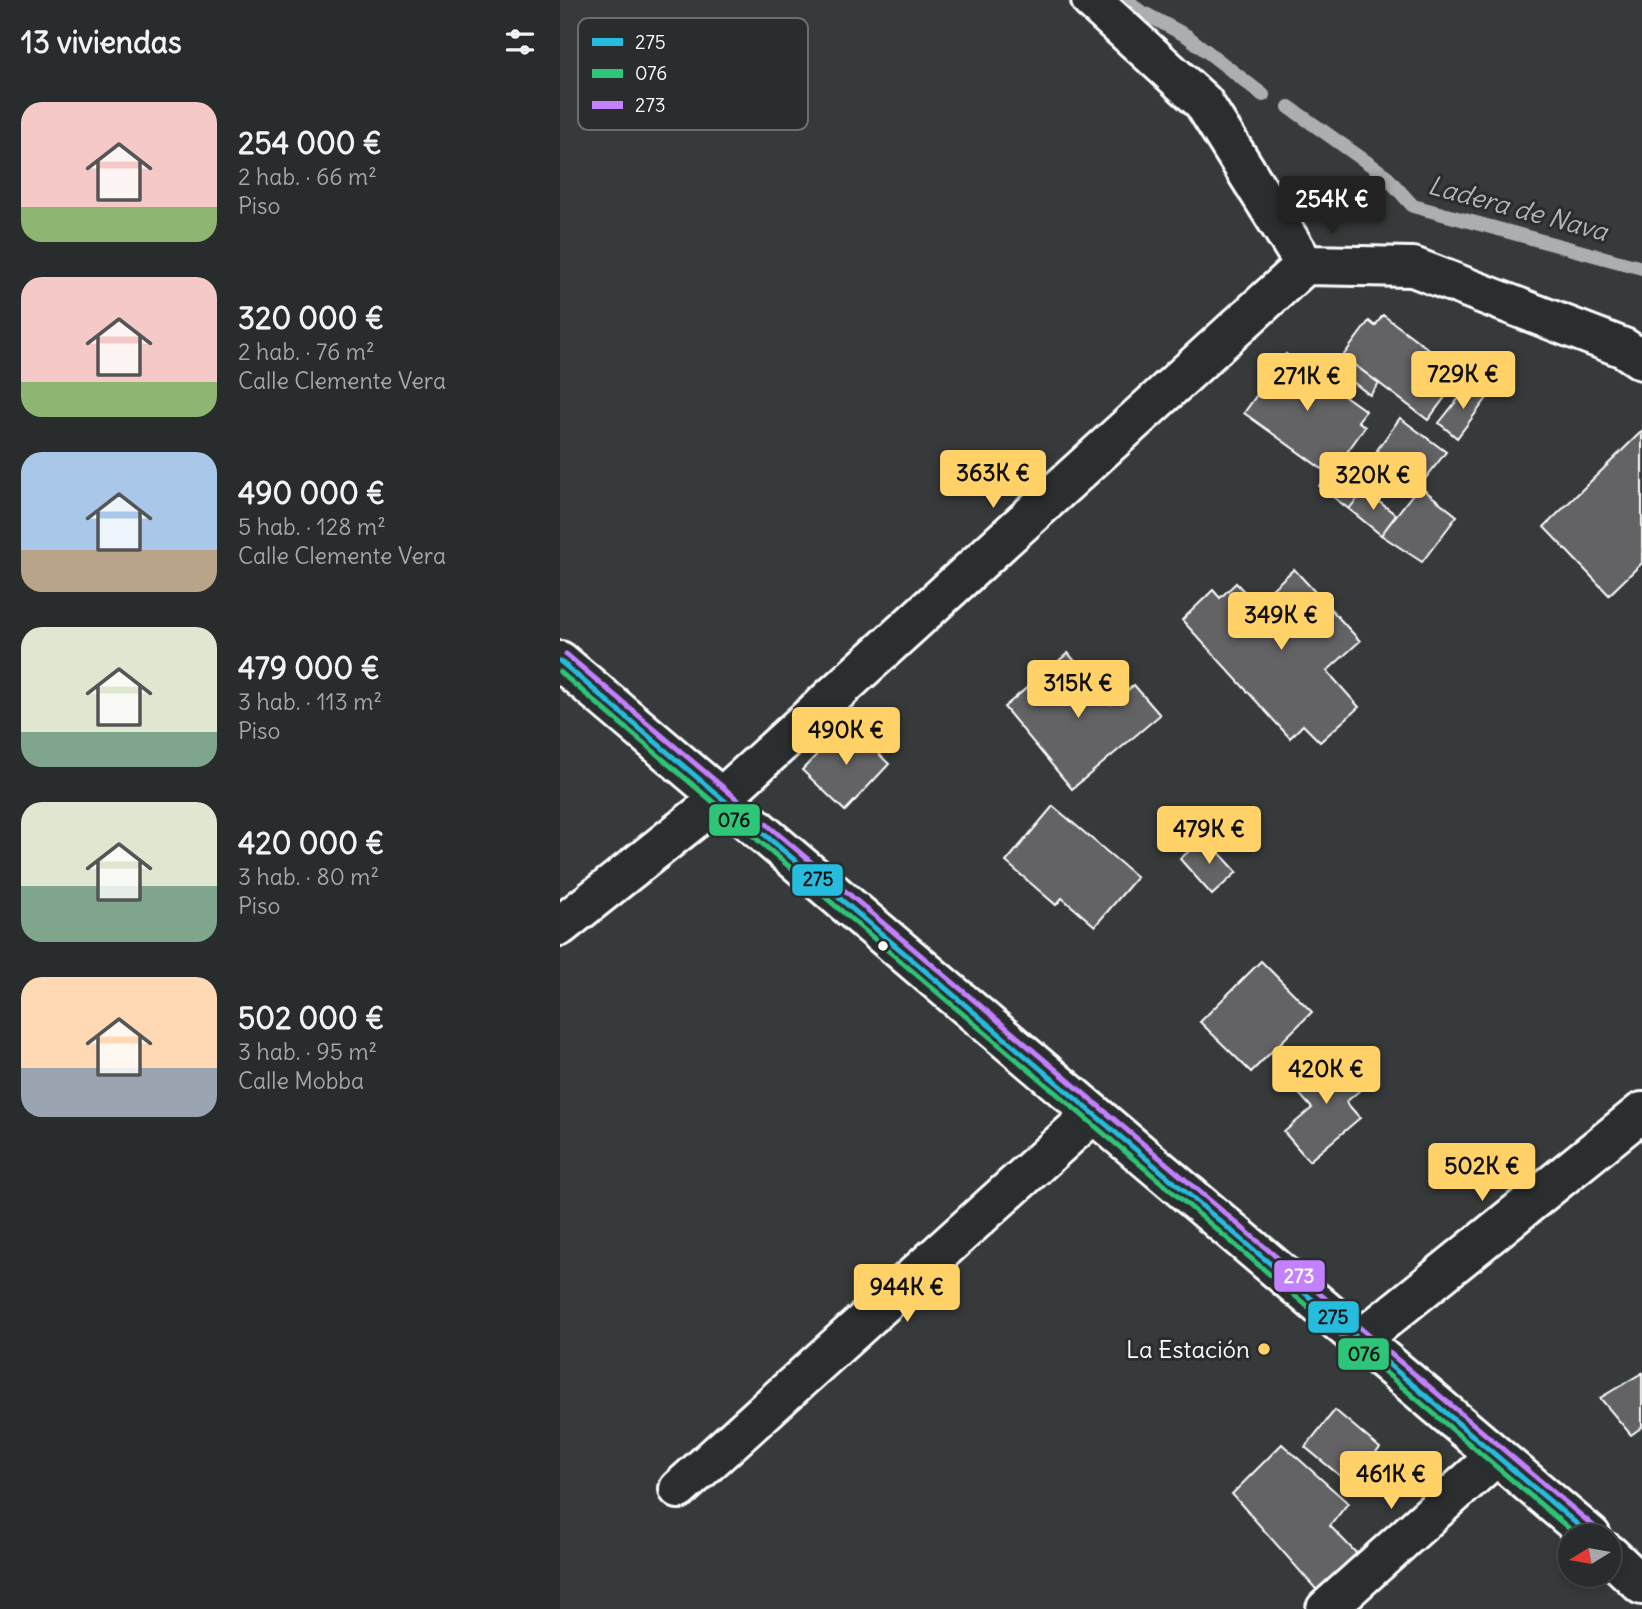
<!DOCTYPE html>
<html lang="es">
<meta charset="utf-8">
<style>
:root{--surface:#292c2c;--page:#313434;--text:#f1f3f6;--muted:#a5a7a9;--line:#454848;--accent:#ffd166}
body{margin:0;font-family:Delius,sans-serif;background:var(--page);color:var(--text);height:100vh;display:flex;flex-direction:column;font-size:26px;white-space:nowrap}
*{box-sizing:border-box;margin:0}
p{font-size:23px;color:var(--muted)}
.icon{flex:none;width:38px;height:38px;fill:none;stroke:currentColor;stroke-width:2;stroke-linecap:round;stroke-linejoin:round}
.map{position:relative;flex:1;overflow:hidden}
.drawer{display:flex;flex-direction:column;background:var(--surface);width:560px}
.drawer>*{flex:none}
.needle{width:46px;rotate:259deg}
.controls{position:absolute;left:998px;top:1524px;display:grid;gap:14px}
.controls a{display:grid;place-items:center;width:63px;height:63px;border-radius:50%;background:var(--surface);box-shadow:0 4px 10px #0003,0 0 0 2px var(--line);font-size:35px}
.price{position:absolute;translate:-50% -60px;padding:0 16px;border-radius:7px;background:var(--accent);color:#111;font-size:23px;line-height:46px;filter:drop-shadow(0 2px 4px #0008)}
.price::after{content:'';position:absolute;left:50%;top:42px;width:21px;height:16px;margin-left:-10px;background:inherit;clip-path:polygon(0 0,100% 0,50% 100%)}
.price.selected{background:#222;color:#fff}
ul{padding:0;list-style:none}
li{display:flex;align-items:center;gap:21px;height:175px;padding:0 21px}
li span{display:grid;place-items:center;flex:none;width:196px;height:140px;border-radius:21px;color:#555}
li>.icon{margin-inline-start:auto}
span .icon{width:84px;height:84px;fill:#fffc;stroke-width:1}
li b{font-size:30px}
h2{display:flex;justify-content:space-between;align-items:center;height:84px;padding:0 21px;font-size:30px}
main{display:flex;flex:1;min-height:0}
.map>svg:first-child{display:block}
.lines{fill:none;stroke-linecap:round;stroke-linejoin:round}
.stream{stroke:#adaeaf;stroke-width:14}
.building{fill:#636465;stroke:#fff;stroke-width:2}
.minor-casing{stroke:#fff;stroke-width:44}
.major-casing{stroke:#fff;stroke-width:44}
.minor{stroke:#2a2d2e;stroke-width:38}
.major{stroke:#2a2d2e;stroke-width:38}
.bus-1-casing{stroke:#2a2d2e;stroke-width:10}
.bus-2-casing{stroke:#2a2d2e;stroke-width:10}
.bus-3-casing{stroke:#2a2d2e;stroke-width:10}
.bus-1{stroke:#26bcdd;stroke-width:5}
.bus-2{stroke:#2dc577;stroke-width:5}
.bus-3{stroke:#c380ff;stroke-width:5}
.bus-dot{fill:#fff;stroke:#2a2d2e;stroke-width:2.5}
.poi-dot{fill:#ffd166;stroke:#2a2d2e;stroke-width:2.5}
.labels{text-anchor:middle;dominant-baseline:central;stroke-width:6;stroke-linejoin:round;paint-order:stroke}
.poi-label{font-size:24px;fill:#fff;stroke:#2a2d2e;text-anchor:end}
.water-label{font-size:26px;font-style:italic;fill:#b4b5b5;stroke:#2a2d2e}
.key{fill:#2a2d2e;stroke:#6a6c6d;stroke-width:2}
.key-label{font-size:19px;fill:#fff}
.line-badge{stroke:#2a2d2e;stroke-width:2.5}
.badge-label{font-size:19px;text-anchor:middle;font-weight:bold;fill:#fff}
.pale-badge-label{font-size:19px;text-anchor:middle;font-weight:bold;fill:#111}
</style>
<main>
<section class="drawer">
<h2>13 viviendas<svg class="icon" aria-label="filters" viewBox="0 0 24 24"><path d="M4 7h16M4 17h16"/><circle cx="9" cy="7" r="2"/><circle cx="15" cy="17" r="2"/></svg></h2>
<ul>
<li><span style="background:linear-gradient(#f6c9c9 75%,#8fb573 0)"><svg class="icon" aria-label="home" viewBox="0 0 24 24"><path d="M3 11l9-7 9 7M6 9v11h12V9"/></svg></span><div><b>254 000 €</b><p>2 hab. · 66 m²</p><p>Piso</p></div></li>
<li><span style="background:linear-gradient(#f6c9c9 75%,#8fb573 0)"><svg class="icon" aria-label="home" viewBox="0 0 24 24"><path d="M3 11l9-7 9 7M6 9v11h12V9"/></svg></span><div><b>320 000 €</b><p>2 hab. · 76 m²</p><p>Calle Clemente Vera</p></div></li>
<li><span style="background:linear-gradient(#a9c7e8 70%,#b9a48a 0)"><svg class="icon" aria-label="home" viewBox="0 0 24 24"><path d="M3 11l9-7 9 7M6 9v11h12V9"/></svg></span><div><b>490 000 €</b><p>5 hab. · 128 m²</p><p>Calle Clemente Vera</p></div></li>
<li><span style="background:linear-gradient(#dfe7d0 75%,#7fa58c 0)"><svg class="icon" aria-label="home" viewBox="0 0 24 24"><path d="M3 11l9-7 9 7M6 9v11h12V9"/></svg></span><div><b>479 000 €</b><p>3 hab. · 113 m²</p><p>Piso</p></div></li>
<li><span style="background:linear-gradient(#dfe7d0 60%,#7fa58c 0)"><svg class="icon" aria-label="home" viewBox="0 0 24 24"><path d="M3 11l9-7 9 7M6 9v11h12V9"/></svg></span><div><b>420 000 €</b><p>3 hab. · 80 m²</p><p>Piso</p></div></li>
<li><span style="background:linear-gradient(#ffd9b3 65%,#9aa5b1 0)"><svg class="icon" aria-label="home" viewBox="0 0 24 24"><path d="M3 11l9-7 9 7M6 9v11h12V9"/></svg></span><div><b>502 000 €</b><p>3 hab. · 95 m²</p><p>Calle Mobba</p></div></li>
</ul>
</section>
<div class="map">
<svg width="1082" height="1609" viewBox="0 0 1082 1609">
<rect width="100%" height="100%" fill="#373a3b"/>
<filter id="ink" filterUnits="userSpaceOnUse"><feTurbulence type="fractalNoise" baseFrequency=".0143" numOctaves="2"/><feDisplacementMap in="SourceGraphic" scale="14" xChannelSelector="R" yChannelSelector="G"/><feConvolveMatrix kernelMatrix="1 2 1 2 8 2 1 2 1" color-interpolation-filters="sRGB"/></filter>
<g filter="url(#ink)">
<g class="lines">
<path class="stream" d="M568 0 578 10 627 36 703 95
M729 107 825 175 853 206 1082 268"/>
</g>
<path class="building" d="M823 315 902 374 868 420 783 356 809 321 815 326Z
M726 354 806 411 798 421 805 427 780 462 771 456 762 469 684 413Z
M786 359 819 383 810 395 777 370Z
M910 384 927 398 897 438 879 423Z
M840 418 886 452 865 479 832 455 829 459 817 450Z
M1082 431V563L1049 595 984 527Z
M774 466 804 490 789 509 759 486Z
M859 486 897 516 862 562 821 535Z
M804 490 836 515 821 535 789 509Z
M734 569 800 641 767 671 799 707 760 742 743 725 730 738 622 620 653 590 660 598 676 583 696 604Z
M508 653 551 704 574 685 600 715 512 789 444 707Z
M287 723 329 764 285 811 242 770Z
M493 806 577 877 535 926 502 898 496 905 446 862Z
M645 837 677 872 652 895 620 859Z
M701 961 752 1012 691 1072 640 1022Z
M777 1052 806 1085 786 1102 800 1118 749 1161 724 1132 752 1108 734 1088Z
M1082 1373V1427L1071 1435 1040 1398Z
M775 1410 820 1448 790 1484 745 1447Z
M722 1444 788 1503 770 1526 805 1562 762 1596 672 1494Z"/>
<g class="lines">
<g class="minor-casing">
<path id="minor" d="M531 0 643 102 745 265 853 267 1064 348 1082 360
M0 926 161 798 745 265
M800 1340 1082 1112
M119 1489 533 1114
M766 1609 936 1456"/>
</g>
<g class="major-casing">
<path id="major" d="M0 661 1031 1536
M1048 1553 1082 1585"/>
</g>
<use href="#minor" class="minor"/>
<use href="#major" class="major"/>
<g class="bus-1-casing">
<path id="bus-1" d="M0 661 1031 1536"/>
</g>
<g class="bus-2-casing">
<path id="bus-2" d="M0 672 1018 1536"/>
</g>
<g class="bus-3-casing">
<path id="bus-3" d="M6 654 1037 1529"/>
</g>
<use href="#bus-1" class="bus-1"/>
<use href="#bus-2" class="bus-2"/>
<use href="#bus-3" class="bus-3"/>
</g>
</g>
<circle class="bus-dot" cx="323" cy="946" r="6"/>
<circle class="poi-dot" cx="704" cy="1349" r="7"/>
<g class="labels">
<g class="poi-label">
<text x="690" y="1349">La Estación</text>
</g>
<g class="water-label">
<text transform="translate(958 208) rotate(15)">Ladera de Nava</text>
</g>
</g>
<rect x="18" y="18" width="230" height="112" rx="10" class="key"/>
<rect x="32" y="38" width="31" height="8" fill="#26bcdd"/>
<rect x="32" y="69" width="31" height="9" fill="#2dc577"/>
<rect x="32" y="101" width="31" height="8" fill="#c380ff"/>
<g class="key-label">
<text x="75" y="49">275</text>
<text x="75" y="80">076</text>
<text x="75" y="112">273</text>
</g>
<g class="line-badge">
<rect x="148" y="803" width="53" height="34" rx="7" fill="#2dc577"/>
<rect x="231" y="863" width="53" height="34" rx="7" fill="#26bcdd"/>
<rect x="713" y="1259" width="53" height="34" rx="7" fill="#c380ff"/>
<rect x="747" y="1300" width="53" height="34" rx="7" fill="#26bcdd"/>
<rect x="777" y="1337" width="53" height="34" rx="7" fill="#2dc577"/>
</g>
<g class="badge-label">
<text x="739" y="1283">273</text>
</g>
<g class="pale-badge-label">
<text x="174" y="827">076</text>
<text x="258" y="886">275</text>
<text x="773" y="1324">275</text>
<text x="804" y="1361">076</text>
</g>
</svg>
<div class="controls">
<a><svg class="needle" viewBox="-14 -14 28 28"><path d="M0-13l5 13h-10z" fill="#e53935"/><path d="M0 13l5-13h-10z" fill="#a5a7a9"/></svg></a>
</div>
<b class="price selected" style="left:772px;top:236px">254K €</b>
<b class="price" style="left:903px;top:411px">729K €</b>
<b class="price" style="left:747px;top:413px">271K €</b>
<b class="price" style="left:433px;top:510px">363K €</b>
<b class="price" style="left:813px;top:512px">320K €</b>
<b class="price" style="left:721px;top:652px">349K €</b>
<b class="price" style="left:518px;top:720px">315K €</b>
<b class="price" style="left:286px;top:767px">490K €</b>
<b class="price" style="left:649px;top:866px">479K €</b>
<b class="price" style="left:766px;top:1106px">420K €</b>
<b class="price" style="left:922px;top:1203px">502K €</b>
<b class="price" style="left:347px;top:1324px">944K €</b>
<b class="price" style="left:831px;top:1511px">461K €</b>
</div>
</main>
